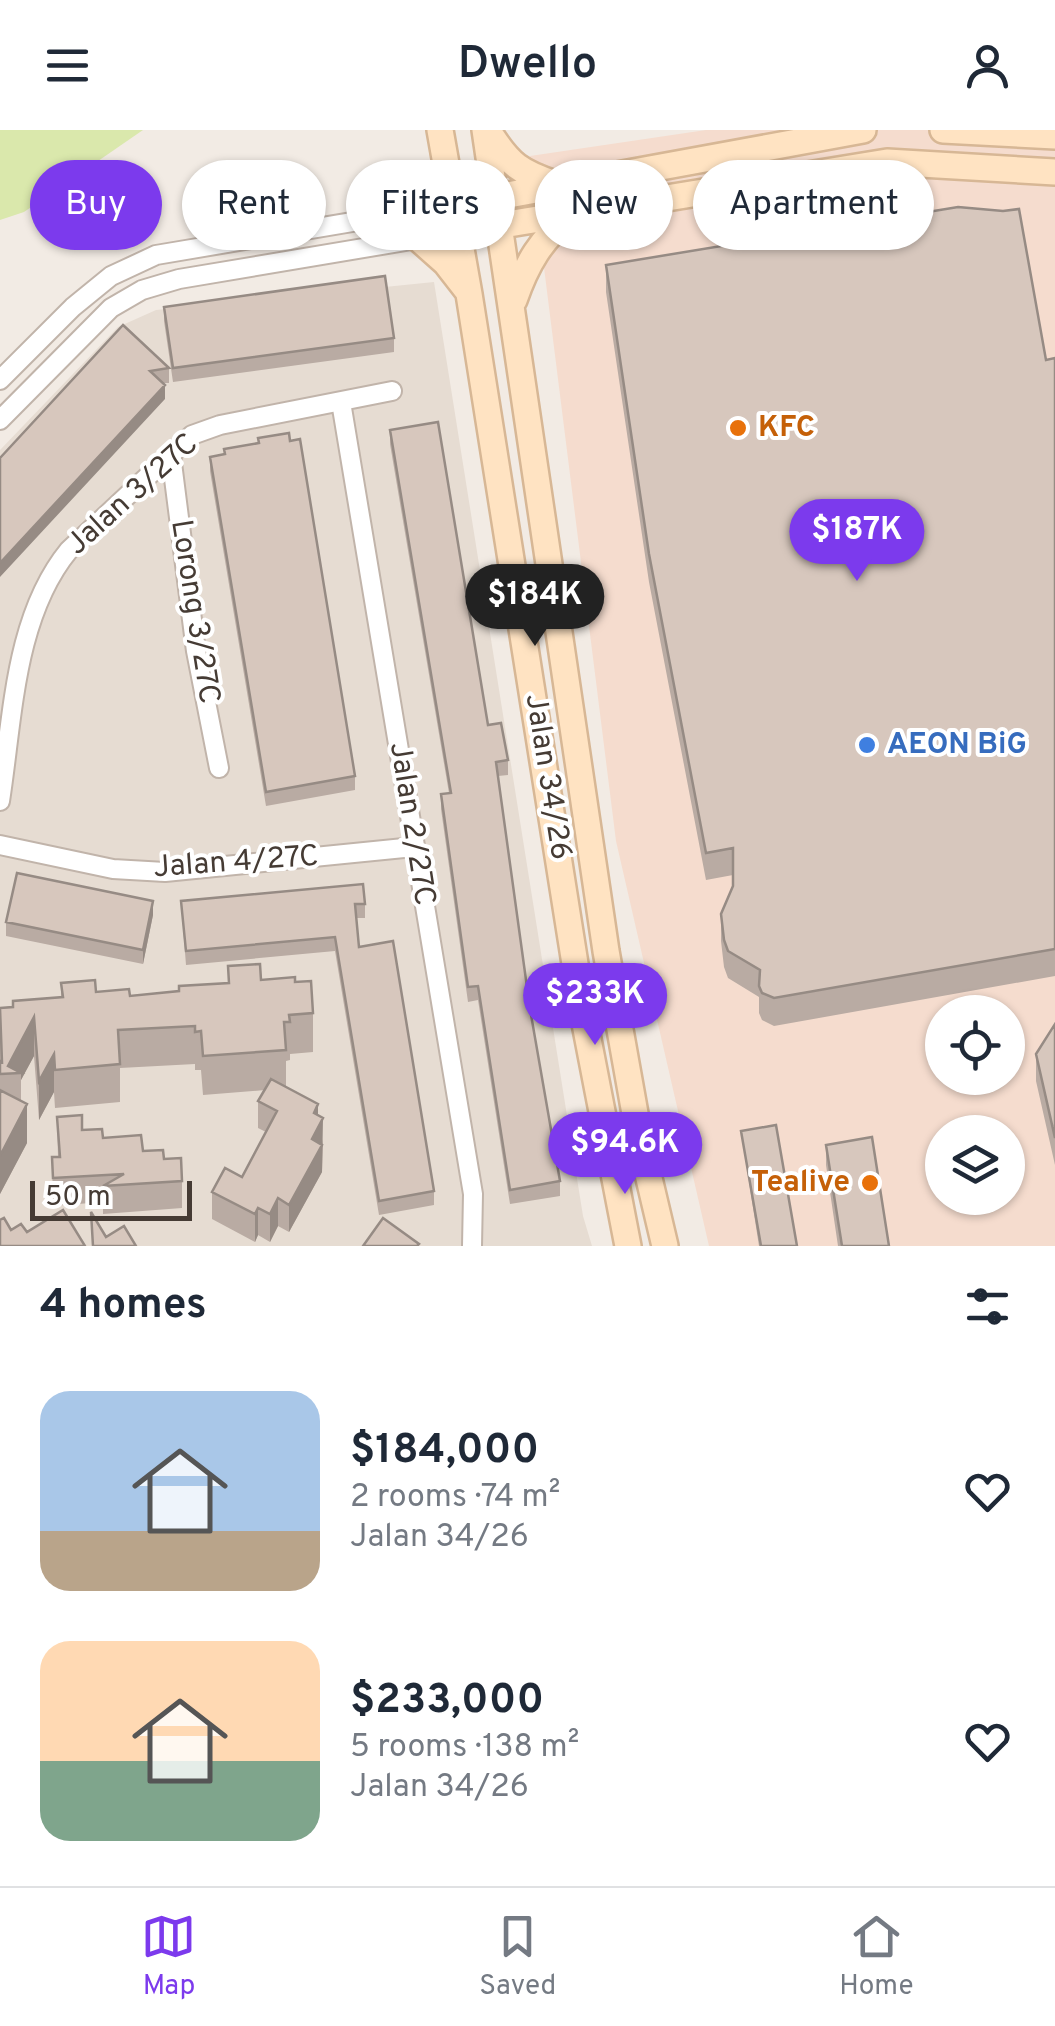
<!DOCTYPE html>
<meta charset="utf-8">
<style>
:root{--surface:#fff;--page:#f2f2f3;--text:#1f2937;--muted:#747a83;--line:#e0e1e3;--accent:#7c3aed}
body{margin:0;font-family:Overpass,sans-serif;background:var(--page);color:var(--text);height:100vh;display:flex;flex-direction:column;font-size:38px;white-space:nowrap}
*{box-sizing:border-box;margin:0}
p{font-size:32px;color:var(--muted)}
.icon{flex:none;width:55px;height:55px;fill:none;stroke:currentColor;stroke-width:2;stroke-linecap:round;stroke-linejoin:round}
.map{position:relative;height:1116px;overflow:hidden}
.side{display:flex;flex-direction:column;background:var(--surface);flex:1}
.side>*{flex:none}
.banner{position:absolute;left:30px;top:30px;width:995px;height:90px;display:flex;gap:20px}
.fabs{position:absolute;left:925px;top:865px;display:grid;gap:20px}
.fabs a{display:grid;place-items:center;width:100px;height:100px;border-radius:50%;background:var(--surface);box-shadow:0 2px 8px #0004;font-size:50px}
.scale{position:absolute;left:30px;bottom:25px;width:162px;box-sizing:border-box;padding-left:10px;border:5px solid #453b34;border-top:0;font-size:28px;line-height:35px;white-space:nowrap;color:#453b34;-webkit-text-stroke:8px #fff;paint-order:stroke}
.price{position:absolute;translate:-50% -85px;padding:0 22px;border-radius:35px;background:var(--accent);color:#fff;font-size:32px;line-height:65px;filter:drop-shadow(0 2px 5px #0008)}
.price::after{content:'';position:absolute;left:50%;top:60px;width:30px;height:22px;margin-left:-15px;background:inherit;clip-path:polygon(0 0,100% 0,50% 100%)}
.price.active{background:#222;color:#fff}
ul{padding:0;list-style:none}
li{display:flex;align-items:center;gap:30px;height:250px;padding:0 40px}
li span{display:grid;place-items:center;flex:none;width:280px;height:200px;border-radius:30px;color:#555}
li>.icon{margin-inline-start:auto}
span .icon{width:120px;height:120px;fill:#fffc;stroke-width:1}
li b{font-size:42px}
h2{display:flex;justify-content:space-between;align-items:center;height:120px;padding:0 40px;font-size:42px}
.chip{padding:0 35px;border-radius:45px;background:var(--surface);box-shadow:0 2px 8px #0004;font-size:35px;line-height:90px}
.chip.active{background:var(--accent);color:#fff}
header{display:flex;justify-content:space-between;align-items:center;height:130px;padding:0 40px;background:var(--surface);font-size:45px;font-weight:600}
.tabs{display:flex;justify-content:space-around;align-items:center;height:140px;border-top:2px solid var(--line);background:var(--surface);font-size:28px;color:var(--muted)}
.tabs a{display:grid;justify-items:center;gap:5px}
.tabs .active{color:var(--accent)}
.map>svg:first-child{display:block}
.residential{fill:#e6dcd2}
.commercial{fill:#f5dcce;fill-rule:evenodd}
.green{fill:#dae8ac}
.lines{fill:none;stroke-linecap:round;stroke-linejoin:round}
.street-casing{stroke:#c1b4aa;stroke-width:22}
.secondary-casing{stroke:#d7b795;stroke-width:30}
.street{stroke:#fff;stroke-width:18}
.secondary{stroke:#ffe3c2;stroke-width:25}
.wall{fill:#b9aba3}
.shaded-wall{fill:#968b84}
.building{fill:#d7c7bd;stroke:#968b84;stroke-width:2.5}
.food-dot{fill:#e8710a;stroke:#fff;stroke-width:4}
.shop-dot{fill:#3f7fe0;stroke:#fff;stroke-width:4}
.labels{text-anchor:middle;dominant-baseline:central;stroke-width:8;stroke-linejoin:round;paint-order:stroke}
.food-label{font-size:30px;font-weight:bold;fill:#c56008;stroke:#fff;text-anchor:start}
.street-label{font-size:30px;fill:#453b34;stroke:#fff}
.shop-label{font-size:30px;font-weight:bold;fill:#366cbe;stroke:#fff;text-anchor:start}
</style>
<header><svg class="icon" aria-label="menu" viewBox="0 0 24 24"><path d="M4 6h16M4 12h16M4 18h16"/></svg>Dwello<svg class="icon" aria-label="person" viewBox="0 0 24 24"><circle cx="12" cy="8" r="4"/><path d="M4 21q1-7 8-7t8 7"/></svg></header>
<div class="map">
<svg width="1055" height="1116" viewBox="0 0 1055 1116">
<rect width="100%" height="100%" fill="#f2ebe4"/>
<path class="residential" d="M434 152 583 1086 592 1116H0V320L118 197 156 180Z"/>
<path class="commercial" d="M706 0H1055V1116H709L616 711 530 26ZM942 882H1008V948H942ZM942 1002H1008V1068H942Z"/>
<path class="green" d="M0 0H143L24 82 0 90Z"/>
<g class="lines">
<g class="street-casing">
<path id="street" d="M0 250 73 177 111 146 156 125 453 75
M341 272 473 1064 472 1116
M0 290 111 178 142 160 179 149 459 102
M171 325 196 521 219 638
M0 671C13 588 14 487 69 420L192 305 220 295 392 261
M0 715 113 739 165 742 414 717"/>
</g>
<g class="secondary-casing">
<path id="secondary" d="M440 0 469 164 582 878 628 1116
M485 0 606 821 639 1006 665 1116
M943 0 1055 6
M490 4C510 35 520 42 555 54
M453 75 863 0
M459 102 887 32 1055 42
M419 109 446 133 467 160
M514 170C526 135 541 108 571 86"/>
</g>
<use href="#street" class="street"/>
<use href="#secondary" class="secondary"/>
</g>
<path class="wall" d="M606 135 1046 230 1055 228V846L774 896 762 890 759 883V867L728 848 724 837 721 811V784L733 756V745L706 750 649 452 606 162Z
M164 177 394 208V222L173 252 164 191Z
M123 195 169 238V253H163L165 269Z
M390 300 488 595 508 630V645L498 646 530 879 560 1051V1066L510 1074 478 870 468 872 441 679V664L449 663 390 314Z
M258 308 355 646V660L266 676 210 341V327L224 324V319L258 314Z
M181 771 365 774V788H356L359 817 434 1061V1075L379 1085 335 821 186 835Z
M153 785 143 834 6 806V792Z
M228 836 261 850 295 852 313 883V922L290 924V930L286 931V957L318 985 323 1015 322 1042 289 1102 278 1096 270 1112 258 1105 255 1112 212 1089V1062L242 1047 266 1002 258 998V971L265 960 203 965 201 940H195V934L120 938V972L55 978 54 962 39 990 34 926 21 950V971L27 1013 0 1064V878L61 867V853L96 862 130 866 179 861 228 853Z
M1055 894V1035L1036 951V924Z
M57 987 82 1000 164 1029 182 1051V1078L103 1084V1072L53 1076 52 1027H58Z
M741 1001 797 1116H759Z
M826 1015 889 1116H838L826 1035Z"/>
<path class="shaded-wall" d="M165 255V269L0 447V433Z
M153 771V785L143 834V820Z
M34 887V926L21 950V943L8 936Z
M54 924V962L39 990V951Z
M27 974V1013L0 1064V1026Z
M318 974V997L323 988 322 1042 289 1102V1075L314 983Z
M278 1068V1096L270 1112V1084Z
M258 1078V1105L255 1112V1084Z"/>
<path class="building" d="M958 77 1003 81 1019 79 1046 230 1055 228V819L774 868 762 863 759 856 760 840 728 821 724 810 721 784 733 756V718L706 723 649 424 606 135Z
M385 146 394 208 173 238 164 177Z
M123 195 169 238 150 241 165 255 0 433V328Z
M438 292 488 595 501 593 508 630 496 632 530 879 560 1051 510 1060 478 856 468 857 441 664 451 663 390 300Z
M289 303 290 311 300 309 355 646 266 662 210 327 225 324 224 319 259 313 258 308Z
M17 743 153 771 143 820 6 792Z
M363 754 365 774H355L359 817 393 811 434 1061 379 1071 335 807 186 821 181 771Z
M260 834 261 850 295 847V852L311 851 313 883 289 885 290 892H284L286 920 203 926 201 901 195 902V896L118 900 120 934 55 940 54 924 39 951 34 887 8 936 21 943 0 944V931L2 932 0 878 13 877V871L63 867 61 853 95 850 96 862 129 859 130 866 179 861V856L229 853 228 836Z
M1055 894V1008L1036 924Z
M271 949 318 974 314 983 323 988 312 1009 322 1015 289 1075 278 1068 270 1084 258 1078 255 1084 212 1062 225 1038 242 1047 277 981 258 971Z
M0 960 27 974 0 1026Z
M82 985V1000L102 999 103 1008 141 1005 143 1021 163 1020 164 1029 181 1028 182 1051 103 1056 124 1044 53 1048 52 1027H60L57 987Z
M776 995 797 1116H761L741 1001Z
M872 1007 889 1116H842L826 1015Z
M63 1080 85 1116H0V1090L4 1088 11 1100 21 1094 27 1102Z
M91 1082 106 1107 124 1096 136 1116H93Z
M383 1088 419 1114 417 1116H363Z"/>
<g class="food-dot">
<circle cx="738" cy="298" r="10"/>
<circle cx="870" cy="1053" r="10"/>
</g>
<circle class="shop-dot" cx="867" cy="615" r="10"/>
<g class="labels">
<g class="food-label">
<text x="758" y="298">KFC</text>
<text x="850" y="1053" text-anchor="end">Tealive</text>
</g>
<g class="street-label">
<text transform="translate(133 365) rotate(-42)">Jalan 3/27C</text>
<text transform="translate(194 482) rotate(81)">Lorong 3/27C</text>
<text transform="translate(547 647) rotate(81)">Jalan 34/26</text>
<text transform="translate(411 694) rotate(81)">Jalan 2/27C</text>
<text transform="translate(236 733) rotate(-4)">Jalan 4/27C</text>
</g>
<g class="shop-label">
<text x="887" y="615">AEON BiG</text>
</g>
</g>
</svg>
<div class="fabs">
<a><svg class="icon" aria-label="locate" viewBox="0 0 24 24"><circle cx="12" cy="12" r="6"/><path d="M12 2v4M12 18v4M2 12h4M18 12h4"/></svg></a>
<a><svg class="icon" aria-label="layers" viewBox="0 0 24 24"><path d="M12 4l9 5-9 5-9-5zM3 14l9 5 9-5"/></svg></a>
</div>
<div class="scale">50 m</div>
<b class="price" style="left:857px;top:454px">$187K</b>
<b class="price active" style="left:535px;top:519px">$184K</b>
<b class="price" style="left:595px;top:918px">$233K</b>
<b class="price" style="left:625px;top:1067px">$94.6K</b>
<div class="banner">
<a class="chip active">Buy</a>
<a class="chip">Rent</a>
<a class="chip">Filters</a>
<a class="chip">New</a>
<a class="chip">Apartment</a>
</div>
</div>
<section class="side">
<h2>4 homes<svg class="icon" aria-label="filters" viewBox="0 0 24 24"><path d="M4 7h16M4 17h16"/><circle cx="9" cy="7" r="2"/><circle cx="15" cy="17" r="2"/></svg></h2>
<ul>
<li><span style="background:linear-gradient(#a9c7e8 70%,#b9a48a 0)"><svg class="icon" aria-label="home" viewBox="0 0 24 24"><path d="M3 11l9-7 9 7M6 9v11h12V9"/></svg></span><div><b>$184,000</b><p>2 rooms · 74 m²</p><p>Jalan 34/26</p></div><svg class="icon" aria-label="heart" viewBox="0 0 24 24"><path d="M12 20l-8-8c-3-5 5-10 8-4 3-6 11-1 8 4z"/></svg></li>
<li><span style="background:linear-gradient(#ffd9b3 60%,#7fa58c 0)"><svg class="icon" aria-label="home" viewBox="0 0 24 24"><path d="M3 11l9-7 9 7M6 9v11h12V9"/></svg></span><div><b>$233,000</b><p>5 rooms · 138 m²</p><p>Jalan 34/26</p></div><svg class="icon" aria-label="heart" viewBox="0 0 24 24"><path d="M12 20l-8-8c-3-5 5-10 8-4 3-6 11-1 8 4z"/></svg></li>
</ul>
</section>
<nav class="tabs">
<a class="active"><svg class="icon" aria-label="map" viewBox="0 0 24 24"><path d="M3 6l6-2 6 2 6-2v14l-6 2-6-2-6 2zM9 4v14M15 6v14"/></svg>Map</a>
<a><svg class="icon" aria-label="saved" viewBox="0 0 24 24"><path d="M7 4h10v16l-5-4-5 4z"/></svg>Saved</a>
<a><svg class="icon" aria-label="home" viewBox="0 0 24 24"><path d="M3 11l9-7 9 7M6 9v11h12V9"/></svg>Home</a>
</nav>
